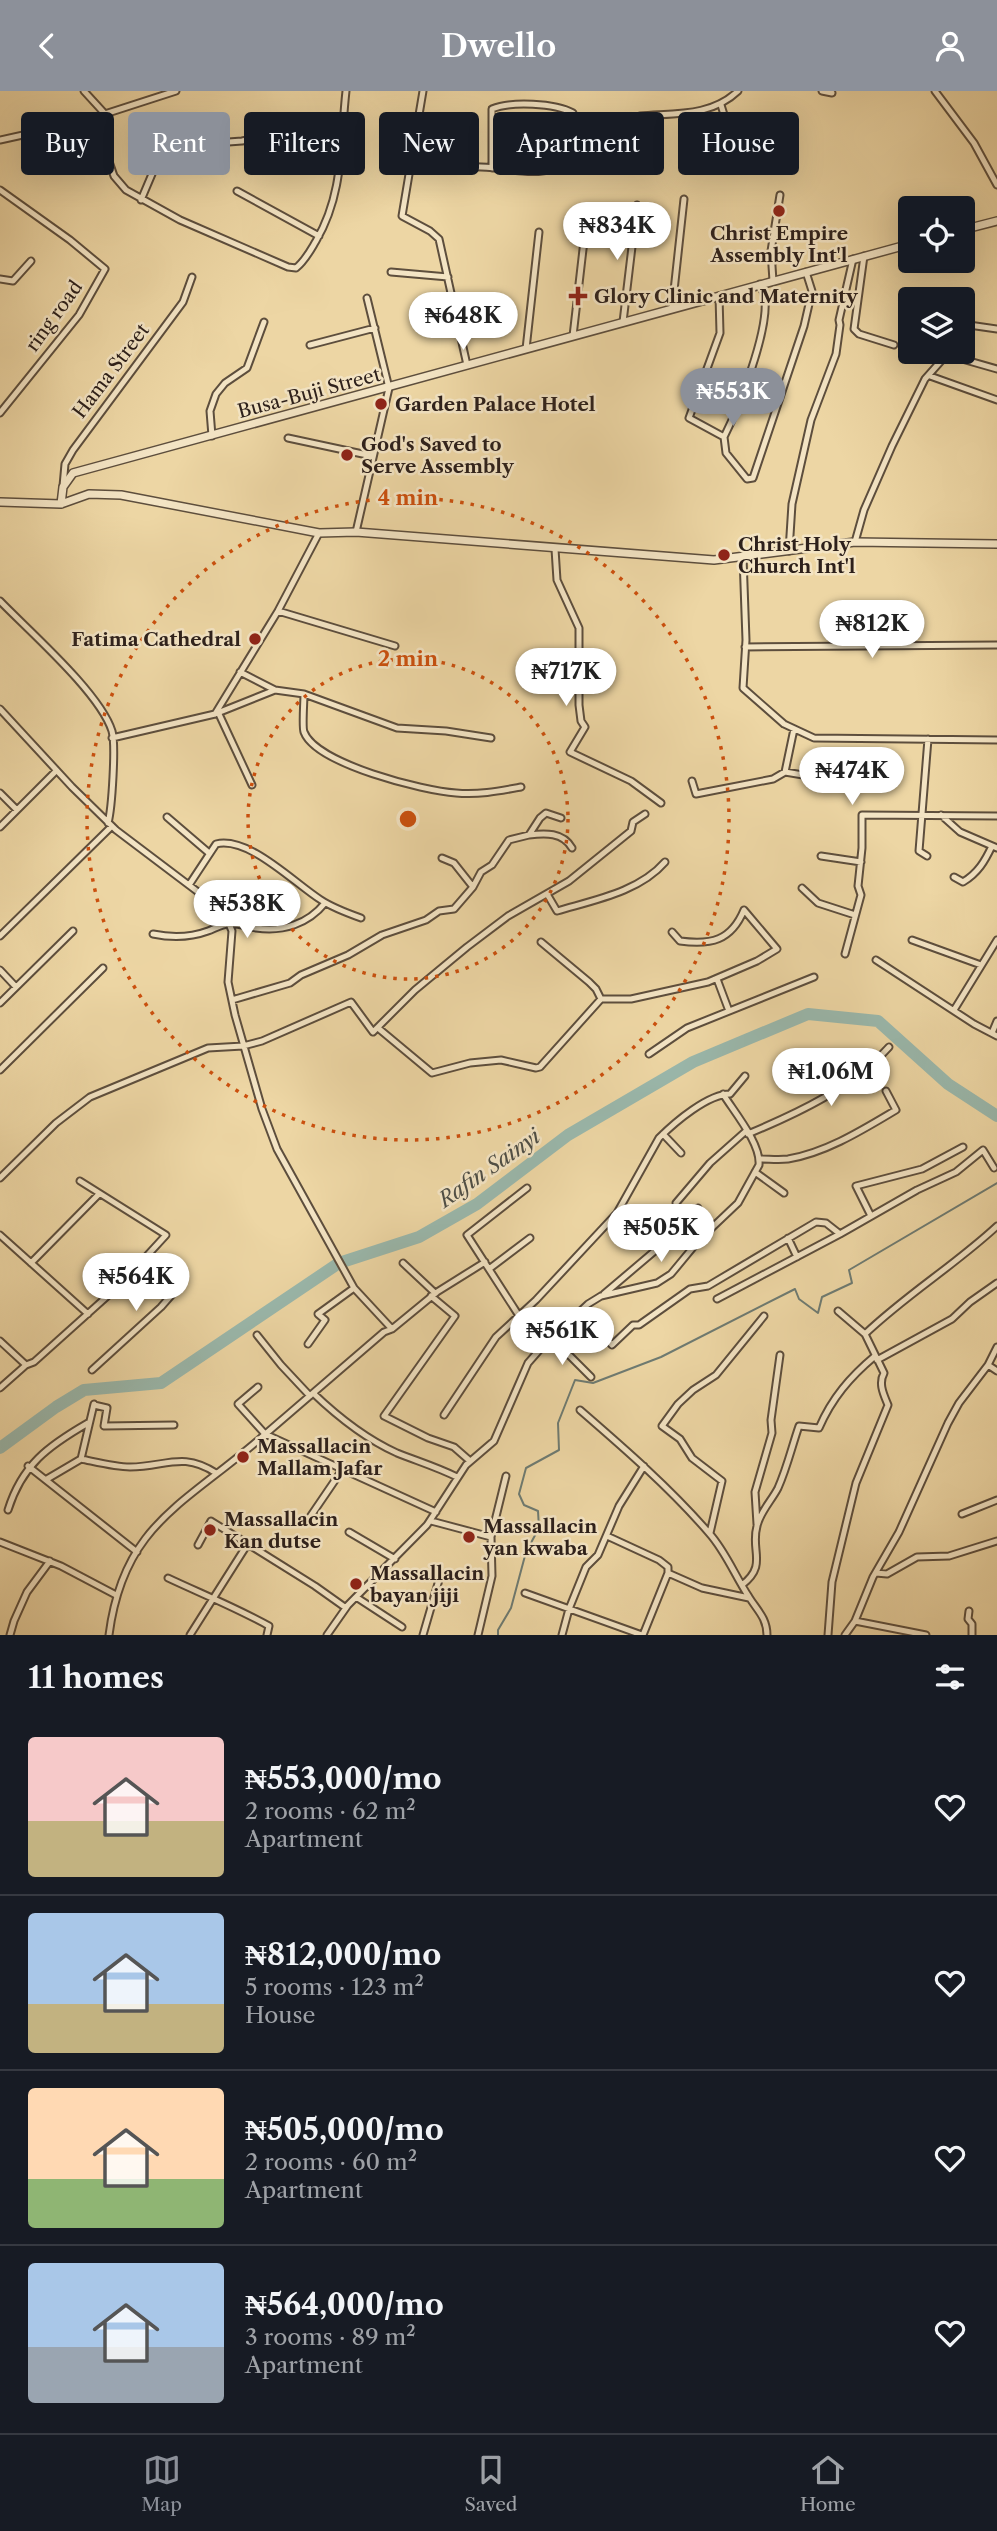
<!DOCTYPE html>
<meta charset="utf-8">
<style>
:root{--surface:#171b24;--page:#20242c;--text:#f1f3f6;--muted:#9ea1a6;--line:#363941;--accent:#8c9099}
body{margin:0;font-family:"Libre Caslon Text",serif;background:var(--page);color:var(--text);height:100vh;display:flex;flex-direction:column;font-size:26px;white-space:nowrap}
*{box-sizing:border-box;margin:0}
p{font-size:23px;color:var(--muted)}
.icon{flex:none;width:38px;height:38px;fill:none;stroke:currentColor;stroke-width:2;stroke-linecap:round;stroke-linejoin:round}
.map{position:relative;height:1544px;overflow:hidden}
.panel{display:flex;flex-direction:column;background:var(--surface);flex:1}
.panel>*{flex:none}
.banner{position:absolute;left:21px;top:21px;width:956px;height:63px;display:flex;gap:14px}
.fabs{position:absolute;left:898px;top:105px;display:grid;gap:14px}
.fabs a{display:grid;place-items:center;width:77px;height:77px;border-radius:7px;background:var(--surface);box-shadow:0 7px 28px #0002;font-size:35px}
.price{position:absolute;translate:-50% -60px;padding:0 16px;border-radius:24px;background:#fff;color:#222;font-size:23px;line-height:46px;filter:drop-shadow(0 2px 4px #0008)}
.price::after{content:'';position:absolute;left:50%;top:42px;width:21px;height:16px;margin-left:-10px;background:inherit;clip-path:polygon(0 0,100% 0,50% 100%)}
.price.active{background:var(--accent);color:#fff}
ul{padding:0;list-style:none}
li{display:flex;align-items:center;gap:21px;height:175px;padding:0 28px}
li+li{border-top:2px solid var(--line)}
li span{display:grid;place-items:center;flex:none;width:196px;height:140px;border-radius:7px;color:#555}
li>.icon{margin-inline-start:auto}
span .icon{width:84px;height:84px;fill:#fffc;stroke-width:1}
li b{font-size:30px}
h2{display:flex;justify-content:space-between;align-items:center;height:84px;padding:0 28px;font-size:30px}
.pill{padding:0 24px;border-radius:7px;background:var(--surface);box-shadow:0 7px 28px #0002;font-size:24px;line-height:63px}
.pill.active{background:var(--accent);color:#fff}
header{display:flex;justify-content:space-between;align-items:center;height:91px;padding:0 28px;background:var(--accent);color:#fff;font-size:32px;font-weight:600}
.dock{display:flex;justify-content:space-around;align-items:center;height:98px;border-top:2px solid var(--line);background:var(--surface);font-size:19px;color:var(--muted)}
.dock a{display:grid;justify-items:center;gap:4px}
.dock .active{color:var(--accent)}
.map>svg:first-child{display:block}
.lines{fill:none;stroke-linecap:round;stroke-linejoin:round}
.stream{stroke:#6e7b72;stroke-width:2}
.river{stroke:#9ab8ac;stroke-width:12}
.minor-casing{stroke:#5d4e3d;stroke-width:9}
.tertiary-casing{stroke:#5d4e3d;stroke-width:10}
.minor{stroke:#f3e4c4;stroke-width:5}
.tertiary{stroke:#f3e4c4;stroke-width:7}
.ring{fill:none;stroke:#cc500e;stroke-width:3.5;stroke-dasharray:3.5 7}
.poi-dot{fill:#8f2418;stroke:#f3e4c4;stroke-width:2.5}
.labels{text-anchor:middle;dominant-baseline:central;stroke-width:5;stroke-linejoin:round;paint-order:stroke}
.poi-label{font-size:19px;font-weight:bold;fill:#2d201b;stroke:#f3e4c4;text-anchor:start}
.street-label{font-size:19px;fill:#2d201b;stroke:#f3e4c4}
.water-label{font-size:21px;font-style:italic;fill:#4e4e46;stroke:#f3e4c4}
.centre{fill:#cc500e;stroke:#f3e4c4;stroke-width:3.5}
.ring-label{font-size:21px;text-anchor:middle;font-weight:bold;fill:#cc500e;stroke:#f3e4c4;stroke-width:5;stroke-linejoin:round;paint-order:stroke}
</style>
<header><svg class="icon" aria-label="back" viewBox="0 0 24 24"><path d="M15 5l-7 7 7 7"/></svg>Dwello<svg class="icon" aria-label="person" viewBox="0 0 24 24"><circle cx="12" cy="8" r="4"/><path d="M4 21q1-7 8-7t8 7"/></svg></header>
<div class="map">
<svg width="997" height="1544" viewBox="0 0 997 1544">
<rect width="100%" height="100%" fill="#edd6a4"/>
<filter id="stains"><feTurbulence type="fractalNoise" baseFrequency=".00286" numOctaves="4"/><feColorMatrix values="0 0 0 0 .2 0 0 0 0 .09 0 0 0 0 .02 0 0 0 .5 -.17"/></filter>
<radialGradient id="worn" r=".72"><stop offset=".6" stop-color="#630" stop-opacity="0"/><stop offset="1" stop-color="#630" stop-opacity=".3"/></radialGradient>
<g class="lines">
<path class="stream" d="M498 1544V1539L511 1517 526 1461 539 1437 538 1420 524 1414 519 1403 526 1377 559 1359 558 1332 575 1289 593 1292 661 1266 795 1198 799 1208 818 1222 822 1206 852 1192 849 1179 997 1092"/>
<path class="river" d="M0 1357 56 1316 84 1299 161 1292 339 1172 419 1146 477 1113 568 1044 693 971 808 923 878 930 948 993 997 1025"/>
<g class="minor-casing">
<path id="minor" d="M84 0 106 24
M423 0 402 125 430 140 439 148 467 274
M822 0 832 2
M935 0 974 52 997 94
M721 14 736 62
M94 27 114 85 126 99 180 129 288 176 296 177C305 170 310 160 316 150 344 102 340 54 346 0
M0 49 77 32 176 0
M411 69C435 76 457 75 481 76 517 77 536 89 572 70 596 57 612 34 640 25 674 22 711 26 738 0
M492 77V18C511 10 555 12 573 22
M0 99 70 149 105 178 79 224 0 322
M237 100 319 145
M141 109 155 76 161 69 176 58 188 54 242 50 286 41 311 47 341 45
M864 165 854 238 859 243 894 254
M391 181 448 186
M0 188 13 190 31 170
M773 190 771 160 780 104
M719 205 720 242 689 327 724 346 726 362 747 388 753 387 804 235 812 200 806 181
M672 218 684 108
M623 231 637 114
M962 233 997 238
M573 245 585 141
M310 254 375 237
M526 258 539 141
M948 264 997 278
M930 285 997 309
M212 345 210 320 216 303 225 292 247 277 264 231
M724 346C739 316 768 242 765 209 765 204 762 198 760 193
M288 347 372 365
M63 395 65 373 73 359 183 211 192 186
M356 441 389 297 367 207
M855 451 864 419 892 355 925 288 949 261
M555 458 557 489 579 537V614L581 630 585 636 570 661 631 690 661 712
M789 460 792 413 811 329 836 263 840 234 839 229 853 168
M743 466 746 549 743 597 784 633 814 647 997 649
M0 510C30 541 100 602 112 640 116 654 112 717 108 732
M278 520 395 555
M745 556 997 554
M240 581 275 599
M304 603C304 611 302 636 304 641 316 673 424 700 456 702 479 704 499 700 521 696
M0 618 72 696 116 739 202 804 227 828 232 840 228 891 235 924 262 1018 277 1058 354 1197 392 1238
M218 621 252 694
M215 623 278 520 319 442
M112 647 215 623 275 599 304 603 397 637 446 640 491 647
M785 681 794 638
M692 690 696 703 773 688 785 681 815 686
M0 702 17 719
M941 724 960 741 997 757
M167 726 209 762
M0 736 56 680
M529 744C545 742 563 741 572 757
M821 765 861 771
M927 765 919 760 928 648
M442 767 454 772 473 796
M954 786 963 791C978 782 985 770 992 755
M189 794 216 753C249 745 294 792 321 809 333 817 347 822 361 827
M802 797 818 812 855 824
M547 803 557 820C594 809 639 801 665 771
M153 843C172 847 189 847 208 840 214 838 222 833 229 833 237 832 248 836 256 837 283 841 308 833 325 812
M0 845 112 735
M912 849 981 874
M541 851 589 891 596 898 601 908H631L708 891 757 870 777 858 744 819C731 850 711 854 680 850L672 841
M845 863 861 804 858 795 862 757V724L997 725
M876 869 974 933 997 945
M0 879 16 896
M717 888 729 920
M232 909 290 892 301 884 348 864 382 844 426 829 439 820 454 818 473 796 481 781 492 774 509 749 529 744 540 727 546 722 561 727
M0 912 73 840
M954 919 997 849
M378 937 432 982 470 972 501 969 536 977 540 976 601 908
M992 942 997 930
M649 963 687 937 814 886
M0 979 103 877
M663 1043 681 1062
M748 1043C798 1022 852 997 889 956
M760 1068C769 1068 779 1069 788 1068 826 1062 864 1038 896 1019L886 1000
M755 1081 784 1102
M0 1087 56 1032 90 1006 208 957 243 955 262 950 351 911 373 941 415 899 467 856 508 825 569 790 631 740 633 731 645 723
M527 1097 467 1144 523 1231 542 1256
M676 1112 710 1072 746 1040
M871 1125 856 1095 922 1078 963 1056
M0 1144 88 1223
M788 1147 797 1166
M31 1172 99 1103
M403 1172 435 1202
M489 1178 530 1147
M604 1203 670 1147 698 1117
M431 1205 455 1225 384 1325 428 1347 454 1356 470 1370
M717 1208 840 1143 917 1099 956 1081 983 1059 994 1077
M581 1220 612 1254 633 1234H639L690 1198 708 1195 816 1131 826 1132 840 1143
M865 1243C907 1203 955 1174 997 1135
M257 1244 281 1274 310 1305
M552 1247 591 1286
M0 1250 26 1274
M308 1253 325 1229 318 1223 354 1197
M877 1269 952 1228 970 1211 997 1192
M988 1274 997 1280
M92 1279 161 1216 182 1192 150 1164
M258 1296 238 1313 265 1343 436 1421
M0 1297 26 1274 34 1271 122 1192 166 1144 80 1090
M313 1302C337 1325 366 1348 397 1362 417 1370 437 1376 457 1386
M94 1314 107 1317 104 1335 174 1334
M580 1319C625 1358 670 1397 709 1442 726 1461 735 1485 749 1506 757 1519 767 1527 767 1544
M444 1324 496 1246 536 1209 617 1122 659 1047C675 1031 708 1003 730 1003L745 985
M81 1368 94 1313
M28 1375 137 1461
M47 1388 81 1368C96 1371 115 1376 130 1376 166 1376 182 1360 216 1382
M8 1419C22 1374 48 1355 88 1332
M962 1423 997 1409
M310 1426 342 1379
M431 1430 491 1446
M757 1433 755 1401 772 1342 771 1329 780 1264
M349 1441 395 1468
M710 1442 722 1390 692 1367 680 1348 662 1335 678 1313 693 1299 716 1284 764 1225
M607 1445 659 1469 668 1476V1482L702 1497 749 1507
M0 1451 61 1475 116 1504
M198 1454 211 1430 315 1495 346 1517
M876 1482 887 1483 917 1466 949 1465 997 1450
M168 1487C202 1503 237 1517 269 1535L267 1544
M742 1494C768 1474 750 1460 757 1435 760 1421 772 1409 778 1397 787 1377 792 1355 799 1335L819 1337C832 1307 850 1286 875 1265
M525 1502 642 1544
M356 1506 402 1536
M969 1520 968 1528 972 1533V1544
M855 1530 926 1544
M10 1544 14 1530 27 1501 50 1470
M109 1544C123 1436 181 1415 255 1352 298 1315 341 1278 384 1241L392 1238 437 1201 485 1171
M190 1544 247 1454
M327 1544 348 1514 427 1434 466 1374 494 1350 528 1272 542 1256 588 1213 601 1205 657 1192 671 1183 700 1148 738 1112 759 1074C761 1053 735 1022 723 1003
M423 1544 441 1482
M478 1544 492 1485 491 1446 506 1385
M562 1544 569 1518 586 1476 598 1464 619 1415 644 1375
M643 1544 668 1482
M828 1544 832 1491 856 1392 888 1314C884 1304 878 1293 884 1282L865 1243 838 1220
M845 1544 855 1530 873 1486 899 1441 948 1332 959 1312 988 1274 997 1256"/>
</g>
<g class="tertiary-casing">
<path id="tertiary" d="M962 139 997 130
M0 411 61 413 89 403 121 404 319 442 356 441 714 469 855 451 997 453
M61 413 63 396 73 382 910 153"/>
</g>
<use href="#minor" class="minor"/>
<use href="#tertiary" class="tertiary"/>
</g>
<g class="ring">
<circle cx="408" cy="728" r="160"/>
<circle cx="408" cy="728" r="321"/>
</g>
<g class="poi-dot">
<circle cx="779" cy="120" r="7"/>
<path d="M574.5 194.5h7v7h7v7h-7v7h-7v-7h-7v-7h7z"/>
<circle cx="381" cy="313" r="7"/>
<circle cx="347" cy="364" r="7"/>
<circle cx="724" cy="464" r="7"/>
<circle cx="255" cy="548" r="7"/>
<circle cx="243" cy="1366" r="7"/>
<circle cx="210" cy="1439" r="7"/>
<circle cx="469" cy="1446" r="7"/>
<circle cx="356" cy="1493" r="7"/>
</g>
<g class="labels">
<g class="poi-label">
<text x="779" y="142" text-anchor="middle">Christ Empire<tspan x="779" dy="22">Assembly Int'l</tspan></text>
<text x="594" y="205">Glory Clinic and Maternity</text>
<text x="395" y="313">Garden Palace Hotel</text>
<text x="361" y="353">God's Saved to<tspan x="361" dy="22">Serve Assembly</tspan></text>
<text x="738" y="453">Christ Holy<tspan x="738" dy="22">Church Int'l</tspan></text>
<text x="241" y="548" text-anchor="end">Fatima Cathedral</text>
<text x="257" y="1355">Massallacin<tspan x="257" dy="22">Mallam Jafar</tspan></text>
<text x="224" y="1428">Massallacin<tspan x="224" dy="22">Kan dutse</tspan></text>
<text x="483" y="1435">Massallacin<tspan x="483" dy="22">yan kwaba</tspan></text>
<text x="370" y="1482">Massallacin<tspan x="370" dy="22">bayan jiji</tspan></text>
</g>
<g class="street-label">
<text transform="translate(54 225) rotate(-54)">ring road</text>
<text transform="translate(111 280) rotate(-53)">Hama Street</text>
<text transform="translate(309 302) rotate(-15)">Busa-Buji Street</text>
</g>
<g class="water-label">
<text transform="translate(489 1077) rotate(-35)">Rafin Sainyi</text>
</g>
</g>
<circle cx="408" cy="728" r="10" class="centre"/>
<g class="ring-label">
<text x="408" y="414">4 min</text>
<text x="408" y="575">2 min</text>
</g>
<rect width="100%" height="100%" filter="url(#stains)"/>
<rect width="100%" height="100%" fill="url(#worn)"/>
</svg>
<div class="fabs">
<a><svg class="icon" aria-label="locate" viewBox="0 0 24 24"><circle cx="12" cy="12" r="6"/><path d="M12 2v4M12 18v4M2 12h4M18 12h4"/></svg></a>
<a><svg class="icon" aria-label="layers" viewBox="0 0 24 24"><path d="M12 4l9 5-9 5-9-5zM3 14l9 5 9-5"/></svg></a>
</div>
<b class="price" style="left:617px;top:171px">₦834K</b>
<b class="price" style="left:463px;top:261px">₦648K</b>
<b class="price active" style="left:733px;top:337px">₦553K</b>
<b class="price" style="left:872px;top:569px">₦812K</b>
<b class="price" style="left:566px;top:617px">₦717K</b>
<b class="price" style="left:852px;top:716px">₦474K</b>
<b class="price" style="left:247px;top:849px">₦538K</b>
<b class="price" style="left:831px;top:1017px">₦1.06M</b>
<b class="price" style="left:661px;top:1173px">₦505K</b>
<b class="price" style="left:136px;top:1222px">₦564K</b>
<b class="price" style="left:562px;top:1276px">₦561K</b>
<div class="banner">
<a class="pill">Buy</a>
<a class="pill active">Rent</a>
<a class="pill">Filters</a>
<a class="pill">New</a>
<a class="pill">Apartment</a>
<a class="pill">House</a>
</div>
</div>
<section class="panel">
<h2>11 homes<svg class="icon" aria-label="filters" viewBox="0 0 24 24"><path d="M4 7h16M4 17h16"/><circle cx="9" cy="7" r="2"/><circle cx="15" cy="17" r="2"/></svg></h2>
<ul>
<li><span style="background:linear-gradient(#f6c9c9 60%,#c2b280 0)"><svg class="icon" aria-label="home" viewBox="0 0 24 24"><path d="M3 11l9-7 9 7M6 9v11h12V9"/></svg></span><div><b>₦553,000/mo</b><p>2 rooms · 62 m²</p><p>Apartment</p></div><svg class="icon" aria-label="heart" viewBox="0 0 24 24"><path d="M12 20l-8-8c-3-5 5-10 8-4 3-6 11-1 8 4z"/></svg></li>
<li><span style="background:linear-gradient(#a9c7e8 65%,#c2b280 0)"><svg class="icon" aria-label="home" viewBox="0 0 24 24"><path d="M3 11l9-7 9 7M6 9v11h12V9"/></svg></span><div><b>₦812,000/mo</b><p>5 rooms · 123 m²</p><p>House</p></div><svg class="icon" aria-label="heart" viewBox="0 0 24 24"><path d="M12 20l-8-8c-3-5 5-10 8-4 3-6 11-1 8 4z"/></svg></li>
<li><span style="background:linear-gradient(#ffd9b3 65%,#8fb573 0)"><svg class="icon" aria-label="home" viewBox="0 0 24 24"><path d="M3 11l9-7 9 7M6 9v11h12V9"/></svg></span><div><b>₦505,000/mo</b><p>2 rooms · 60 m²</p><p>Apartment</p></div><svg class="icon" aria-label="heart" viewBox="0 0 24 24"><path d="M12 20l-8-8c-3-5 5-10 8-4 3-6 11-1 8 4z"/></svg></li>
<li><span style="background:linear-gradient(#a9c7e8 60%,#9aa5b1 0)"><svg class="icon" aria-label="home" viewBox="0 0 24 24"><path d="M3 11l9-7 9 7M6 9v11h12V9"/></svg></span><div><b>₦564,000/mo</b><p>3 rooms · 89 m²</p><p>Apartment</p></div><svg class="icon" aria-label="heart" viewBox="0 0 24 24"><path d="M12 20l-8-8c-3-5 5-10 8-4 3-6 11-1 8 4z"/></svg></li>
</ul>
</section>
<nav class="dock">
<a class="active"><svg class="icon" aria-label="map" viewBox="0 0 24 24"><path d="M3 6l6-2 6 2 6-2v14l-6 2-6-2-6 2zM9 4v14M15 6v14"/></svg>Map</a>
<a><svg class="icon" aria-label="saved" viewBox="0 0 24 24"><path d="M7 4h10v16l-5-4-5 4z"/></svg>Saved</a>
<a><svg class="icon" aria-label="home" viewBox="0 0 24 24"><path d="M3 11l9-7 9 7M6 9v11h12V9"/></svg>Home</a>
</nav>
